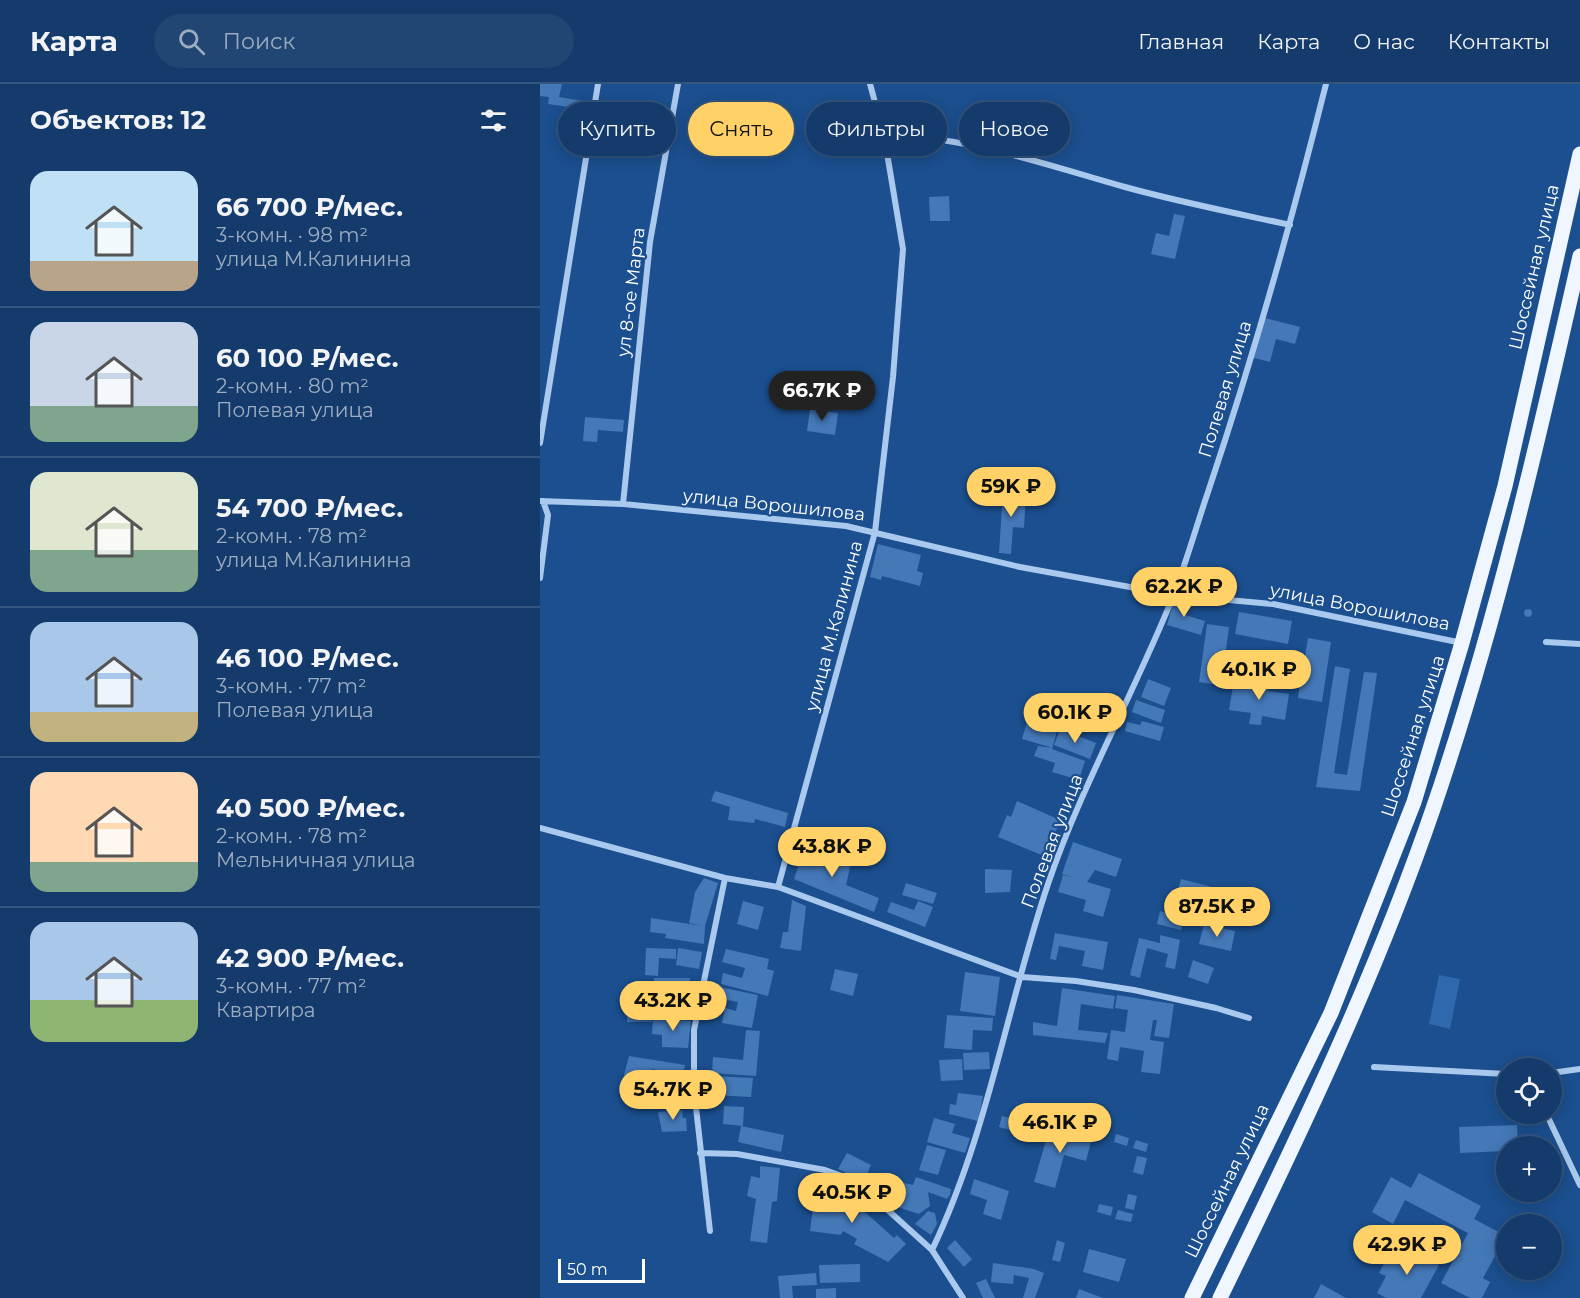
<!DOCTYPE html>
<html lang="ru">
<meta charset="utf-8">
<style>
:root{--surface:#143b6b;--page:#214673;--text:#f1f3f6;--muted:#9dadc1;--line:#33557e;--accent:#ffd166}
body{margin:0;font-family:Montserrat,sans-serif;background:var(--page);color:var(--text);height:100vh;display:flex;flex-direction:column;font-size:22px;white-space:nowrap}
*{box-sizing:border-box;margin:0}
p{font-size:20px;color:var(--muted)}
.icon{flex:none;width:33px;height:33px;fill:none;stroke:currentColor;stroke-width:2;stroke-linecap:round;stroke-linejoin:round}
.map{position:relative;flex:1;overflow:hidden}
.drawer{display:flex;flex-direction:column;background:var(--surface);width:540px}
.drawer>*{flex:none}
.guide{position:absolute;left:18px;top:18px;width:570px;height:54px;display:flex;gap:12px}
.tools{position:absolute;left:956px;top:974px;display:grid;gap:12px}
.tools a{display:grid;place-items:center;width:66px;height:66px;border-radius:50%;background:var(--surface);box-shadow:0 3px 15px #0003,0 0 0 2px var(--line);font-size:30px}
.scale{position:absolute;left:18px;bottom:15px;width:87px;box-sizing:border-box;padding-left:6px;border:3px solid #fff;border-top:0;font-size:16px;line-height:21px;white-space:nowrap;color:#fff;-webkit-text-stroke:4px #1b4f8f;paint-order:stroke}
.price{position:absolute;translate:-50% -51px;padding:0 14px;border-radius:21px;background:var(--accent);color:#111;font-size:20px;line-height:39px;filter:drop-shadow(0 2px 3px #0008)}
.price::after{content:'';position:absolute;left:50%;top:36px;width:18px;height:14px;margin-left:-9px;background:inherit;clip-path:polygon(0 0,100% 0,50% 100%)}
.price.selected{background:#222;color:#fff}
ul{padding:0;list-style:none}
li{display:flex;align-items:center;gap:18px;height:150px;padding:0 30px}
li+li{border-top:2px solid var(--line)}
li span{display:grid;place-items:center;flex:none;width:168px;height:120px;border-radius:18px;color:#555}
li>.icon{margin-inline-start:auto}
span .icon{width:72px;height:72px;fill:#fffc;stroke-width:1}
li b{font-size:26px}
h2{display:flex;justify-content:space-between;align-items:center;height:72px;padding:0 30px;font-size:26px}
.pill{padding:0 21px;border-radius:27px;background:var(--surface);box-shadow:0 3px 15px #0003,0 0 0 2px var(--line);font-size:21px;line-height:54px}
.pill.selected{background:var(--accent);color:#111}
header{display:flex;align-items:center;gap:36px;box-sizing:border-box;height:84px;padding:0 30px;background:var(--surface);border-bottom:2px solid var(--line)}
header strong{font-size:28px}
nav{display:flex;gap:33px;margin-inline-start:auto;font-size:21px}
.search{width:420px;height:54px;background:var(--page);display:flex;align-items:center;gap:15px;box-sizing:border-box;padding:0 21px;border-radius:33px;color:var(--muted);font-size:22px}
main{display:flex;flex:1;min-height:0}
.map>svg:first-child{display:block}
.green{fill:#2e69ad}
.building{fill:#4478b7}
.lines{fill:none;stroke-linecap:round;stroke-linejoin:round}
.street{stroke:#a9c9ee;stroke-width:6}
.primary{stroke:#f0f6ff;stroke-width:15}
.labels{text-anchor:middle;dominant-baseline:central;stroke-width:4.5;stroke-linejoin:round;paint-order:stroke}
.street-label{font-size:18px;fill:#fff;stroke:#1b4f8f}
</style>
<header>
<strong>Карта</strong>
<div class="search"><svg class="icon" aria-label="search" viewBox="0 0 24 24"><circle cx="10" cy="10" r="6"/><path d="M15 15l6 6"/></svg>Поиск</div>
<nav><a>Главная</a><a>Карта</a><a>О нас</a><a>Контакты</a></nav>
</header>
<main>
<section class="drawer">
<h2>Объектов: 12<svg class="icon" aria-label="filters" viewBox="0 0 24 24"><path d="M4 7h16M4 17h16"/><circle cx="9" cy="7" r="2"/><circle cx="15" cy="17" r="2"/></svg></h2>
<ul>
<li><span style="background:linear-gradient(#bfe0f5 75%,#b9a48a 0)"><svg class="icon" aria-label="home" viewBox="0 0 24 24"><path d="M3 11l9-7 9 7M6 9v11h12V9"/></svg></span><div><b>66 700 ₽/мес.</b><p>3-комн. · 98 m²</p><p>улица М.Калинина</p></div></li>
<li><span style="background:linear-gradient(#c9d6e8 70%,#7fa58c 0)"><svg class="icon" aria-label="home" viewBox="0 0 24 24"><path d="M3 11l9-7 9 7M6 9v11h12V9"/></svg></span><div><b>60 100 ₽/мес.</b><p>2-комн. · 80 m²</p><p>Полевая улица</p></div></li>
<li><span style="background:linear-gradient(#dfe7d0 65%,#7fa58c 0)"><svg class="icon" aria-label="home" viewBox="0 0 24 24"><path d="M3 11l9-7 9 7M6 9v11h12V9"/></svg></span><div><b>54 700 ₽/мес.</b><p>2-комн. · 78 m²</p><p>улица М.Калинина</p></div></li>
<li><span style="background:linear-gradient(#a9c7e8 75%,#c2b280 0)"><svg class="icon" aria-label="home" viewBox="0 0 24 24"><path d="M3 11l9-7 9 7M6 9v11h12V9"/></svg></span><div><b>46 100 ₽/мес.</b><p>3-комн. · 77 m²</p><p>Полевая улица</p></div></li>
<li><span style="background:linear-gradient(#ffd9b3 75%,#7fa58c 0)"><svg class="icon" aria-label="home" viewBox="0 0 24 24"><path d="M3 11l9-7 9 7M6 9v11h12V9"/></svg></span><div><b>40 500 ₽/мес.</b><p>2-комн. · 78 m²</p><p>Мельничная улица</p></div></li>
<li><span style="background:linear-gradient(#a9c7e8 65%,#8fb573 0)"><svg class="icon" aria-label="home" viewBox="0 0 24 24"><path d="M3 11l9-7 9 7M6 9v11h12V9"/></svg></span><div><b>42 900 ₽/мес.</b><p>3-комн. · 77 m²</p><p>Квартира</p></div></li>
</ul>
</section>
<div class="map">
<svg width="1040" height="1214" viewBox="0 0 1040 1214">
<rect width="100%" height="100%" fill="#1b4f8f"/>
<path class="green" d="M899 891 920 895 910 945 889 940Z"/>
<path class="building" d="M0 0H22L19 13 43 17 42 25 8 20 9 13 0 12Z
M409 112 410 137H390L389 113Z
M634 130 645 132 635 175 611 170 616 149 629 152Z
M725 234 760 243 755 260 736 255 730 278 714 274Z
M268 289 294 291 291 321 253 317 255 296 267 298Z
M270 325 298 329 295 351 267 347Z
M45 333 84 336 83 348 58 346 57 358 43 357Z
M463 407 486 408 484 444 473 443 471 470 459 469Z
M338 460 381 471 377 487 383 489 380 502 342 492 341 496 330 493Z
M635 512 649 517 645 531 665 537 661 551 627 541Z
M984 529a4 4 0 1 1 8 0a4 4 0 1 1-8 0Z
M699 528 752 537 748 560 695 550Z
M667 540 689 543 686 566 699 567 698 580 686 579 683 602 659 598Z
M768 554 791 558 782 618 758 614 761 592 751 590 753 576 764 578Z
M795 582 810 585 794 689 807 691 824 588 837 589 820 707 776 703Z
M714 592 730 594 728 607 749 610 745 636 722 632 721 641 709 640 711 629 689 626 693 602 713 604Z
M608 595 631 604 624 622 601 613Z
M596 616 625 626 621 639 592 628Z
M488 635 518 643 512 665 545 677 539 696 512 688 515 679 494 672 498 662 513 664 482 655Z
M602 637 624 643 620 657 585 647 587 638 600 641Z
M520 645 556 659 550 675 514 661Z
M175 707 248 729 245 743 215 735 214 739 188 736 190 723 171 717Z
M477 717 520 736 515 750 519 752 511 775 458 753 467 731 471 733Z
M533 758 582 775 576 793 555 786 547 798 571 805 563 833 543 827 546 816 518 808 523 791 532 793 522 790Z
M264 764 311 779 306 801 339 814 334 828 254 795Z
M445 785 472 786 470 808 445 809Z
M164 794 178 799 165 842 164 860 125 854 126 850 110 848 111 834 163 842 149 839 155 808Z
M641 795 672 803 662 843 650 840 656 812 638 807Z
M366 799 397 809 393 820 362 811Z
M252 816 266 822 261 867 240 864 243 848H248Z
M203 817 224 823 218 846 197 840Z
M378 817 393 823 385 843 347 828 351 818 374 826Z
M620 827 644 834 641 846 617 840Z
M664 840 695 847 691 867 659 860Z
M515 849 568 858 563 886 542 882 545 867 519 862 516 876 510 875Z
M620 851 640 856 635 885 625 883 628 870 607 864 600 894 590 891 599 854 620 859Z
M106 864 136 865V875L119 874 118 892 105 891Z
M138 864 162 868 159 885 136 881Z
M186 865 229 875 227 885 234 887 228 912 181 900 183 889 202 894 205 884 182 878Z
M653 876 674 884 668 900 648 893Z
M295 885 318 890 313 912 290 906Z
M425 888 460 893 455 932 420 927Z
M114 894H150L149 908 130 907V916L114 915Z
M179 903 218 911 212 944 182 939 185 924 196 927 198 918 177 914Z
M522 904 575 912 573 925 541 920 538 946 568 949 565 959 493 951V938L517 942Z
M577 911 634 920 629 954 614 952 617 936H613L610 956 624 958 620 990 601 988 604 967 580 963 578 977 567 975 571 946 585 948 588 926 575 924Z
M87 921H112V938H87Z
M407 931 453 934 452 947 433 946 432 966 404 964Z
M113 934 151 937 148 964 122 963V951L112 950Z
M206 946 220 947 216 992 172 989 173 973 203 976Z
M449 968 450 985 424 986 423 969Z
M89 972 145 981 143 992 112 985 108 1001 83 995Z
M422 975 423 996 401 997 399 976Z
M173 992 213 994 211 1013 172 1011Z
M418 1009 443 1012 438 1037 409 1030 410 1020 416 1021Z
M184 1022 204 1023 203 1042 183 1040Z
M142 1026 143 1034H146L147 1047 122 1048 118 1028Z
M462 1032 494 1040 491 1052 459 1043Z
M394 1034 415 1040 412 1049 430 1054 425 1069 387 1058Z
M977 1041 978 1062H966V1067L920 1069 919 1043Z
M201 1042 244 1051 241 1068 198 1058Z
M510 1042 552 1054 546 1077 524 1071 515 1104 494 1098Z
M576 1050 589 1054 587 1062 574 1058Z
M596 1056 608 1060 606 1068 593 1064Z
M387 1061 406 1066 398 1091 379 1086Z
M307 1069 331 1081 324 1097 298 1085Z
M597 1072 607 1074 603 1091 593 1088Z
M220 1082 240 1084 237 1117 232 1118 227 1159 210 1157 216 1115 207 1112 211 1092 220 1094Z
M879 1089 941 1122 934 1135 966 1152 943 1194 950 1198 942 1214H930L901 1199 928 1149 865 1116 853 1140 832 1128 851 1093 871 1104Z
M376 1093 411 1105 410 1111 407 1115 388 1108 390 1122 379 1130 357 1123 364 1099 373 1101Z
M434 1095 469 1107 461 1136 443 1130 447 1116 430 1110Z
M276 1100 289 1105 293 1112 308 1113 354 1154 357 1151 366 1160 348 1178 314 1160 317 1155 303 1147 301 1151 270 1147Z
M588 1110 597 1112 594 1126 585 1124Z
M559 1120 573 1123 571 1132 557 1128Z
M578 1126 593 1130 591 1138 575 1135Z
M388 1127 395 1129 397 1140 391 1151 375 1140Z
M415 1156 432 1175 424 1183 407 1164Z
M517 1156 525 1159 520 1178 512 1176Z
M863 1162 899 1181 881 1214H846L837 1209 846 1192 839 1189 846 1175 853 1179Z
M549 1165 586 1175 579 1198 543 1188Z
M453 1179 494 1185 504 1189 495 1214H483L489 1194 474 1191 473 1200 451 1198Z
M320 1180V1198L280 1199 279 1181Z
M276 1189 277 1201 252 1202 253 1214H240L238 1192Z
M446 1195 455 1214H443L436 1199Z
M781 1200 806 1214H774Z
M296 1204V1214H276V1205Z
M539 1205 563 1214H536Z"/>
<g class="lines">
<path class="street" d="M344 51C426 52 506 81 585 103 639 118 695 129 750 141
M0 359 58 0
M0 417 83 420 306 442 480 483 634 511 733 520 922 559
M83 420 110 158 138 0
M0 494 8 431 3 417
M1006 558 1040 560
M0 744 185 794 238 803 482 893 536 897 594 906 676 924 709 934
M238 803 335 448 353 293 363 165 344 51 330 0
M834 983 966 990
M1011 989 1040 985
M1006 1029 1040 1101
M160 1069 197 1070 285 1086 302 1092 340 1119 392 1166
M170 1147 154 1006V946L185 794
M423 1214 392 1166C448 1049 467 921 508 800 542 700 595 608 634 510 647 476 657 440 669 405 714 271 752 136 786 0"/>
<path class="primary" d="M652 1214 791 929 874 718 922 559 965 402 1040 70
M680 1214C758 1054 835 894 893 725 955 544 998 358 1040 172"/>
</g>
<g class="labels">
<g class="street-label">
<text transform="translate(994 183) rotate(-77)">Шоссейная улица</text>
<text transform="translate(91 208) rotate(-83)">ул 8-ое Марта</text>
<text transform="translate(685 305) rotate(-73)">Полевая улица</text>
<text transform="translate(234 421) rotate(6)">улица Ворошилова</text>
<text transform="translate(820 523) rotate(11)">улица Ворошилова</text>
<text transform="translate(294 542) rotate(-75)">улица М.Калинина</text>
<text transform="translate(873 652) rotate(-72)">Шоссейная улица</text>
<text transform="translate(512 757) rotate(-69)">Полевая улица</text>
<text transform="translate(687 1097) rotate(-64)">Шоссейная улица</text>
</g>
</g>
</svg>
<div class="tools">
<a><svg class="icon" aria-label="locate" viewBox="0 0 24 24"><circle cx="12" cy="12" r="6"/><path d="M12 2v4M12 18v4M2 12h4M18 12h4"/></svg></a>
<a>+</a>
<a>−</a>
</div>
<div class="scale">50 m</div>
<b class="price selected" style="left:282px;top:338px">66.7K ₽</b>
<b class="price" style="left:471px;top:434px">59K ₽</b>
<b class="price" style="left:644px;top:534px">62.2K ₽</b>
<b class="price" style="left:719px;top:617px">40.1K ₽</b>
<b class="price" style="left:535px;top:660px">60.1K ₽</b>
<b class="price" style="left:292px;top:794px">43.8K ₽</b>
<b class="price" style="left:677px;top:854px">87.5K ₽</b>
<b class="price" style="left:133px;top:948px">43.2K ₽</b>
<b class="price" style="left:133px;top:1037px">54.7K ₽</b>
<b class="price" style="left:520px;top:1070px">46.1K ₽</b>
<b class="price" style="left:312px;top:1140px">40.5K ₽</b>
<b class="price" style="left:867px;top:1192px">42.9K ₽</b>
<div class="guide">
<a class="pill">Купить</a>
<a class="pill selected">Снять</a>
<a class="pill">Фильтры</a>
<a class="pill">Новое</a>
</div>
</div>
</main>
